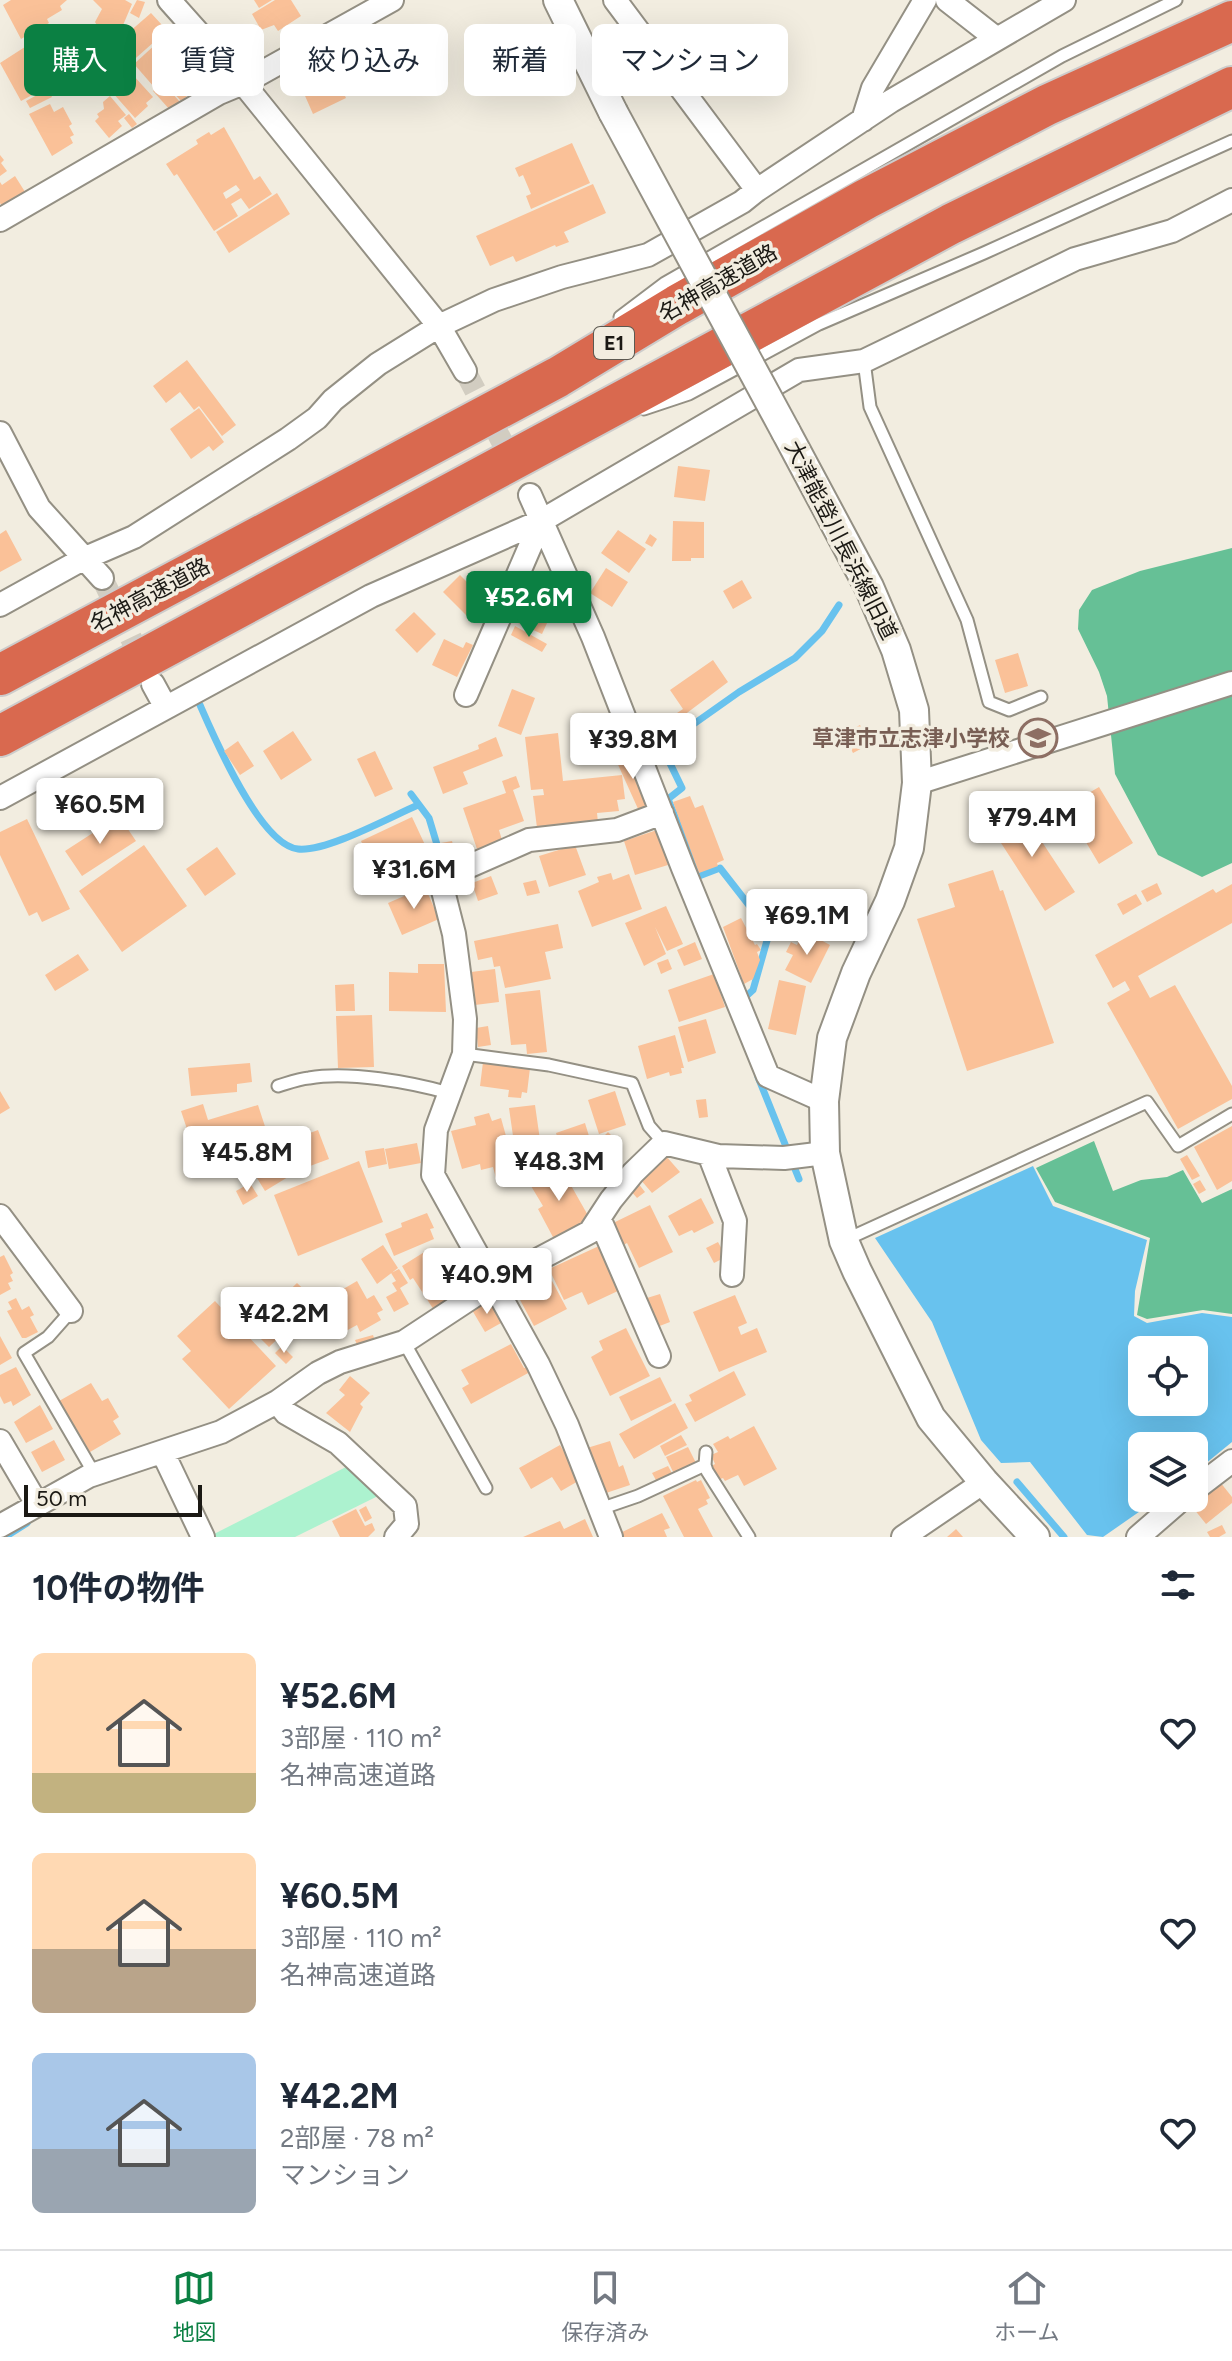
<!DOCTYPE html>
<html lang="ja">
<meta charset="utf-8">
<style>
:root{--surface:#fff;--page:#f6f6f7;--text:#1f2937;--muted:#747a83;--line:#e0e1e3;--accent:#0b8043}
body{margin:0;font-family:Figtree,"Noto Sans JP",sans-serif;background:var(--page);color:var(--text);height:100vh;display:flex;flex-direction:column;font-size:30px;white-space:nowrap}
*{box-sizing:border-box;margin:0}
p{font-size:26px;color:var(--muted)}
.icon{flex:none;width:44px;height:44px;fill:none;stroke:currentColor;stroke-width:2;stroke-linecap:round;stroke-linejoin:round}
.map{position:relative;height:1537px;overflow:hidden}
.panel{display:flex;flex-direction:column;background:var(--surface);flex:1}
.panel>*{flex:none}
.guide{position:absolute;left:24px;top:24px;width:800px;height:72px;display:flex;gap:16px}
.tools{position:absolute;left:1128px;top:1336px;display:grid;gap:16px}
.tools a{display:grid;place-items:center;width:80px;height:80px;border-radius:12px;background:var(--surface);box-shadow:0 8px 32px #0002;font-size:40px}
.scale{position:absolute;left:24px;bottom:20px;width:178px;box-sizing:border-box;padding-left:8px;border:4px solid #1b1914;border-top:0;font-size:22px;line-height:28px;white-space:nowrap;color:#1b1914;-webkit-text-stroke:6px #f2ede0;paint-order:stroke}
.price{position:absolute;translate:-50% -68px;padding:0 18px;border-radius:8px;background:#fff;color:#222;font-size:26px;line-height:52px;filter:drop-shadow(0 2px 4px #0008)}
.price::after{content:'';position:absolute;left:50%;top:48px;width:24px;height:18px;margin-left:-12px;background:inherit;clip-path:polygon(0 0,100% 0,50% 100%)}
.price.selected{background:var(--accent);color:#fff}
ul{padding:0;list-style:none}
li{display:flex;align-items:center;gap:24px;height:200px;padding:0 32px}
li span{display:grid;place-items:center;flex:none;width:224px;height:160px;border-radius:12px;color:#555}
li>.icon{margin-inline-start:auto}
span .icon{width:96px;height:96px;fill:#fffc;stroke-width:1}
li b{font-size:34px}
h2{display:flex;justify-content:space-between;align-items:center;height:96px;padding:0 32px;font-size:34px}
.pill{padding:0 28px;border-radius:12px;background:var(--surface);box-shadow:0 8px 32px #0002;font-size:28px;line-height:72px}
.pill.selected{background:var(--accent);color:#fff}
.dock{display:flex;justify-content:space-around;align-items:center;height:112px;border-top:2px solid var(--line);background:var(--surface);font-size:22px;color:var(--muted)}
.dock a{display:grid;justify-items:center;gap:4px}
.dock .selected{color:var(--accent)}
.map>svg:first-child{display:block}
.green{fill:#acf2cf}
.forest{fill:#66c096}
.water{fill:#68c2ee;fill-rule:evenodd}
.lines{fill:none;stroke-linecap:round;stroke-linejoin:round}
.stream{stroke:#68c2ee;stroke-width:7}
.building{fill:#fac198;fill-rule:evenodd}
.minor-tunnel{stroke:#d2cdc1;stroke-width:22;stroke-dasharray:22 11;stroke-linecap:butt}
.service-casing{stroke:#949084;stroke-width:15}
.minor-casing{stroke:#949084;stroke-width:26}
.tertiary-casing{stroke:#949084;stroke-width:32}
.motorway-casing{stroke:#cdcccb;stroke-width:44}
.service{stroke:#fff;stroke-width:11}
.minor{stroke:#fff;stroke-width:22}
.tertiary{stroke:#fff;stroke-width:28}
.motorway{stroke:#d9694f;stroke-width:40}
.tertiary-bridge-casing{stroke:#949084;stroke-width:32;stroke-linecap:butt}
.tertiary-bridge{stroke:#fff;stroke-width:28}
.labels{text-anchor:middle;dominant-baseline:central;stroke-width:7;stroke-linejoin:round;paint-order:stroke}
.shield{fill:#f2ede0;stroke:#5c5951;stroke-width:2}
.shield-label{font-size:20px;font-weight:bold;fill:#1b1914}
.street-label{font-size:22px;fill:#1b1914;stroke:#f2ede0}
.education-label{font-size:22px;font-weight:bold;fill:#785e54;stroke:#f2ede0;text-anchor:end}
</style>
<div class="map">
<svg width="1232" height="1537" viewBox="0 0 1232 1537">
<rect width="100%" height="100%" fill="#f2ede0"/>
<path class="green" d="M346 1467 378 1496 295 1537H216L214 1534Z"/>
<path class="forest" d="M1232 548V863L1202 877 1158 855 1115 774 1107 696 1099 672 1078 629 1079 610 1092 590 1140 571Z
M1094 1141 1113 1191 1141 1180 1167 1177 1183 1170 1202 1203 1232 1189V1314L1203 1310 1147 1319 1137 1315 1150 1238 1055 1202 1036 1168Z"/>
<path class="water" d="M1033 1166 1053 1206 1147 1240 1135 1291 1134 1316 1147 1323 1202 1313 1232 1317V1442L1194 1473V1446H1142V1498H1159L1103 1537 1087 1535 1030 1462 1001 1463 981 1440 932 1322 875 1238ZM1142 1350H1194V1402H1142Z"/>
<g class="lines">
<path class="stream" d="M200 705C214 737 260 845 298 849 327 852 390 817 418 805
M411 794 429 818 441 858
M740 1002 753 990 768 937 752 909 720 868 699 876 668 799 682 788 664 751V745L739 692 795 658 822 631 839 605
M758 1077 799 1179
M1017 1482 1064 1537
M5 1537 27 1523"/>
</g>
<path class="building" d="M11 0H67L60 6 62 10 47 19 49 23 21 39 3 5Z
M93 0H125L132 4 115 44 105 39 95 22 102 9Z
M137 0 145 2 139 18 130 13Z
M254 0H272L259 8Z
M275 0H291L301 16 278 31 274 25 261 30 252 14Z
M151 13 162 25 160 27 163 34 128 65 117 53 124 47 122 44 131 36 128 33Z
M411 32 426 62 408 70 409 73 398 79 380 46Z
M157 43 178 66 154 87 134 64Z
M28 45 47 87 21 101 0 63Z
M194 55 209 76 194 94 192 92 181 101 164 82Z
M127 73 130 77 133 75 153 97 146 103 148 106 135 118 112 92 124 83 120 79Z
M334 73 346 98 313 114 302 89Z
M163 83 180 102 170 110 153 91Z
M48 89 52 97 30 108 26 101Z
M110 96 126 115 118 121 122 126 109 138 95 121 99 117 97 114 104 109 103 102Z
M50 104 54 112 63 107 72 124 69 126 74 135 70 137 73 143 52 156 29 114Z
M129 114 137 124 132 128 124 118Z
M224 127 254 180 260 176 272 194 249 209 241 198 231 204 238 216 214 231 177 174 174 176 166 164 198 144 196 140 209 132 211 135ZM236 185 240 190 226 199 223 193Z
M572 143 590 183 531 209 526 196 531 194 523 175 519 177 515 168Z
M0 155 4 160 1 163 7 171 0 176Z
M15 176 27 195 4 209 0 203V182L2 185Z
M593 184 606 213 564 232 569 242 556 247 555 245 516 262 513 256 490 266 476 236Z
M277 193 290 214 229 253 216 232Z
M187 360 236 425 222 436 199 406 194 410 180 392 166 403 153 386Z
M199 408 224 442 213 451 209 446 191 459 170 429Z
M678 466 710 470 705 501 674 497Z
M673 521 704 522V558H691V561H672Z
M6 530 22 560 0 572V534Z
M618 530 646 549 629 573 601 553Z
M650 534 657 539 652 547 645 543Z
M606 568 628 582 612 607 590 593Z
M460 575 491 606 474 623 443 592Z
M742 580 752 598 733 609 723 591Z
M527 598 553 610 542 634 516 622Z
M414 612 436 634 417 653 395 630Z
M515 626 547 644 542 652 511 635Z
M444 639 463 648 466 642 473 645 457 677 432 665Z
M1018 653 1028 686 1005 693 995 660Z
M713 660 728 682 663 731 659 725 683 709 670 690Z
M512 689 535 698 521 735 498 726Z
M860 725 870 744 853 753 843 734Z
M293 731 312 760 281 780 263 751Z
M558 733 563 781 622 775 625 799 617 800 619 811 597 813 598 822 537 828 533 796 544 795 543 789 531 790 525 737Z
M496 737 503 756 463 772 468 784 443 794 433 767 479 749 478 745Z
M238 741 254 766 240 775 224 751Z
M375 751 393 789 375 797 357 759Z
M628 751 652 805 639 811 615 758Z
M516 776 520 787 513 790 524 821 499 830 502 840 477 849 463 808 506 793 502 781Z
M1099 787 1133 843 1099 864 1065 807Z
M690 796 695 808 703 805 724 860 717 863 718 866 699 873 673 802Z
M1019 807 1075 892 1045 911 990 826Z
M119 816 136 841 82 876 65 851Z
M412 817 433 862 418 869 407 847 389 856 395 868 384 873 387 879 380 882 361 841Z
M27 819 70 909 42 922 37 912 29 916 0 855V832Z
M657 830 668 865 635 875 624 841Z
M452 841 455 852 444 855 441 843Z
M144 845 187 906 122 952 79 891Z
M575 845 586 875 549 887 539 856Z
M217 847 236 874 205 896 186 869Z
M993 870 1000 891 1003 890 1054 1043 967 1071 917 919 955 907 948 884Z
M611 873 613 880 629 874 642 909 592 927 578 891 599 882 597 877Z
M491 876 498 894 478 901 472 883Z
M536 880 540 893 527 896 523 883Z
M1157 883 1162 894 1147 902 1141 891Z
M1232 884V923L1138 976 1150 998 1175 985 1232 1086V1099L1178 1129 1107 1003 1130 990 1125 981 1113 988 1095 955 1213 889 1216 893Z
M425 887 439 919 402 935 388 903Z
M1136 894 1142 904 1123 915 1117 904Z
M666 906 683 944 667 951 655 927 666 954 644 966 625 923Z
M741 918 755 945 757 944 761 950 757 952 760 960 753 979 744 984 723 927Z
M558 924 563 948 545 952 551 979 505 988 500 966 494 967 492 957 478 960 474 941Z
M804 931 830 945 811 983 785 970 793 955 786 952 791 942 797 945Z
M695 942 702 959 684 966 677 950Z
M78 954 89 970 55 991 45 975Z
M668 959 672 969 661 974 657 963Z
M418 964H444L446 1012 389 1011V972L418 973Z
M495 969 499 1002 475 1005 471 972Z
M714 974 725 1007 679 1022 668 990Z
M779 980 806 986 796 1035 768 1029Z
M354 984 355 1011H336L335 985Z
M540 990 547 1052 527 1054 526 1044 511 1045 505 994Z
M372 1015 374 1067 338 1068 336 1016Z
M706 1019 716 1053 688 1062 678 1027Z
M488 1026 491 1045 478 1047 476 1028Z
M675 1035 684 1068H681L682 1073 670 1076 669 1072 647 1079 638 1046Z
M483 1062 530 1068 527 1093 522 1092 521 1098 508 1097 509 1090 480 1086Z
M250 1063 252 1082 237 1084V1092L191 1096 188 1068Z
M0 1091 10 1108 0 1114Z
M615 1091 626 1125 599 1134 588 1100Z
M706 1099 708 1117 699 1118 696 1100Z
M203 1104 208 1120 258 1105 274 1154 247 1162 244 1153 219 1161 209 1132 190 1138 181 1111Z
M535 1105 543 1161 517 1164 509 1108Z
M489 1113 492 1121 501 1118 516 1172 496 1178 493 1167 481 1170 480 1164 462 1169 451 1131 476 1125 474 1117Z
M585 1123 592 1146 563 1156 556 1133Z
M1232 1126V1181L1217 1190 1194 1147Z
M318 1130 329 1159 291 1173 280 1144Z
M608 1132 614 1138 603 1148 598 1142Z
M417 1143 421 1163 389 1169 385 1149Z
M384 1148 387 1164 368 1168 365 1151Z
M1187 1155 1200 1176 1192 1180 1180 1159Z
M666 1156 680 1172 652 1193 640 1179Z
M359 1161 383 1222 298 1256 274 1195Z
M281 1164 288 1177 265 1191 257 1178Z
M560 1166 590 1219 554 1239 538 1209 543 1206 531 1186Z
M1200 1180 1206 1190 1199 1194 1193 1184Z
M250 1183 258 1196 243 1205 236 1191Z
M638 1183 645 1192 637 1198 630 1190Z
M701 1198 714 1223 694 1233 692 1230 679 1236 668 1216Z
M650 1205 673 1252 639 1268 627 1243 622 1246 611 1224Z
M427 1213 434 1228 430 1229 434 1239 394 1256 385 1234 402 1227 401 1223Z
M718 1242 726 1257 714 1263 706 1248Z
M383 1245 398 1268 377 1284 361 1259Z
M599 1246 620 1290 588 1305 582 1292 564 1300 549 1269Z
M426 1251 433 1261 436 1259 458 1295 434 1310 413 1278 410 1280 402 1266Z
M4 1255 13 1273 10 1275 13 1281 8 1283 11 1289 0 1295V1257Z
M399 1269 408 1283 400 1288 409 1304 394 1312 386 1297 397 1291 392 1283 396 1281 391 1273Z
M357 1281 367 1299 374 1295 383 1310 377 1313 381 1320 360 1332 357 1325 344 1332 326 1299Z
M552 1281 567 1309 534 1326 519 1298Z
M297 1283 317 1302 293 1325 274 1305Z
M258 1294 290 1327 269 1347 237 1315Z
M660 1294 670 1322 657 1327 647 1298Z
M735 1295 747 1323 738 1327 741 1335 757 1328 767 1352 719 1372 693 1312Z
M16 1298 22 1310 29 1306 34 1315 30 1317 38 1332 26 1338H22L7 1311 12 1309 8 1302Z
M215 1301 276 1366 229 1409 182 1359 191 1351 177 1336Z
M489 1301 501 1323 485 1332 472 1310Z
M626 1328 650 1376 610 1396 591 1357 603 1350 599 1341Z
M373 1335 375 1341 358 1347 355 1340Z
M0 1336 12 1358 0 1365Z
M511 1344 524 1368 527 1367 530 1372 471 1404 462 1388 469 1384 461 1370Z
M282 1346 293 1357 286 1364 275 1353Z
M16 1367 31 1395 13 1406 11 1401 4 1404 0 1396V1375Z
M734 1371 746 1395 695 1422 685 1404 692 1401 689 1395Z
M350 1376 370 1393 360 1404 363 1407 350 1432 326 1413 345 1395 339 1390Z
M660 1377 672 1401 631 1421 619 1397Z
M91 1383 102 1401 108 1398 119 1417 113 1421 121 1434 90 1452 76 1428 71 1432 56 1407 61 1404 59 1401Z
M675 1403 688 1428 634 1459 619 1434Z
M40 1405 53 1429 26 1443 14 1422Z
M754 1426 777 1469 744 1486 738 1475 725 1481 723 1478 718 1480 711 1466 715 1464 711 1455 718 1452 713 1444 728 1436 730 1439Z
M681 1435 687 1445 665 1456 660 1446Z
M54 1440 65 1460 42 1472 31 1452Z
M610 1441 619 1467 623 1465 630 1485 603 1494 587 1448Z
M560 1445 580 1480 561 1491 552 1477 531 1489 519 1468Z
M688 1447 696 1463 674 1474 666 1457Z
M668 1466 673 1475 657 1482 652 1473Z
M696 1480 697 1482 701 1480 710 1498 706 1500 708 1504 698 1509 713 1537H684L663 1496Z
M1220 1482 1232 1497V1503L1206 1524 1194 1509 1196 1508 1193 1504Z
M366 1506 372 1518 365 1522 359 1510Z
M356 1509 365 1526 372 1523 375 1530 368 1537H340L332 1521Z
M662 1513 670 1528 664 1530 667 1537H619L618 1534Z
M585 1519 593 1537H523L560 1521 564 1529Z
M1222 1525 1226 1533 1219 1537H1210L1207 1532Z
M956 1529 963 1537H947L955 1530Z"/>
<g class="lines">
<path class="minor-tunnel" d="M465 371 530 495
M102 578 145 667"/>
<g class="service-casing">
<path id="service" d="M620 317 665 283 1062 56 1176 0
M864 361 870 407 967 620 989 702 1009 710 1041 697
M644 409 689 394 819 324 984 253 1232 141
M464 1054 549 1065 632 1083 649 1126 664 1143
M278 1086C288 1083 298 1079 309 1078 349 1071 410 1082 449 1093
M845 1240 1147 1102 1178 1146 1232 1114
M71 1311 48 1337 24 1353 95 1475
M404 1342 486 1488
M706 1452 705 1465 707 1471 749 1537
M600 1509 638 1496 705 1465"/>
</g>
<g class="minor-casing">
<path id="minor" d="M169 0 243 83 439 326 465 371
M615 0 757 190
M947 0 997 39
M863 120 873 88 925 0
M0 220 219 93 243 83 392 0
M0 433 39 508 102 578
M530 495 593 637 683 868 768 1076 824 1101
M0 605 83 559 134 537 288 439 317 418 333 400 378 364 439 326 494 300 562 277 648 255 742 202 757 190 891 101 1064 0
M153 684 165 706
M466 695 541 521
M917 783 1232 683
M0 798 371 596 541 521 799 370 864 361 1075 259 1172 231 1232 200
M709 1154 735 1221 732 1275
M0 1216 71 1311
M600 1220 659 1356
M277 1402 286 1413 338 1443 405 1506 407 1524 396 1537
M0 1441 37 1504
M163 1453 203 1537
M1194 1490 1232 1461
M0 1526 89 1476 221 1432 277 1402 318 1373 340 1362 404 1342 492 1284 590 1232 611 1200 633 1173 664 1143 718 1156 784 1158 825 1153
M611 1537 567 1425 538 1364 433 1175 436 1130 464 1054 465 1019 454 934 440 879 529 840 617 830 662 813
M903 1537 984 1482
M1138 1537 1183 1498"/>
</g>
<g class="tertiary-casing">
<path id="tertiary" d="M558 0 613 112
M786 432 869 587 896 650 914 710 917 783 909 848 890 901 856 973 832 1038 824 1101 825 1153 844 1241 857 1271 931 1418 984 1482 1035 1537"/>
</g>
<g class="motorway-casing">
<path id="motorway" d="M0 675 558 377 677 305 866 199 1047 105 1232 21
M0 736 951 224 1232 87"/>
</g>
<use href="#service" class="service"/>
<use href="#minor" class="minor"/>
<use href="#tertiary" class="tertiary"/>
<use href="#motorway" class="motorway"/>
<g class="tertiary-bridge-casing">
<path id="tertiary-bridge" d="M613 112 786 432"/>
</g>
<use href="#tertiary-bridge" class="tertiary-bridge"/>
</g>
<defs>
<g id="school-ring" transform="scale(2)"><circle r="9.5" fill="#f2ede0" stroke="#8d6e63" stroke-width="1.5"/><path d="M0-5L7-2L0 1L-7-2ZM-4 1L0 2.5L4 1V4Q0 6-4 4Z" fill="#8d6e63"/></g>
</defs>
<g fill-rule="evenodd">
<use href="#school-ring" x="1038" y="738"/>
</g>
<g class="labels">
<rect class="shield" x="594" y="327" width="40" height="32" rx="6"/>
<g class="shield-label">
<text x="614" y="343">E1</text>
</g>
<g class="street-label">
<text transform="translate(718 283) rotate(-30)">名神高速道路</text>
<text transform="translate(841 540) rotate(63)">大津能登川長浜線旧道</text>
<text transform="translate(150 595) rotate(-28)">名神高速道路</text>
</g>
<g class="education-label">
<text x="1010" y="738">草津市立志津小学校</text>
</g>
</g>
</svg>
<div class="tools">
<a><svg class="icon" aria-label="locate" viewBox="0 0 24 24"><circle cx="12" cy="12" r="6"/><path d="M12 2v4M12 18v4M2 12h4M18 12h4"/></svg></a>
<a><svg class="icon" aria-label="layers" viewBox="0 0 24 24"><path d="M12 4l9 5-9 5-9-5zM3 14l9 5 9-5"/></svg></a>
</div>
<div class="scale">50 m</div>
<b class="price selected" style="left:529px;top:639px">¥52.6M</b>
<b class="price" style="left:633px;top:781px">¥39.8M</b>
<b class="price" style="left:100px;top:846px">¥60.5M</b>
<b class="price" style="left:1032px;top:859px">¥79.4M</b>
<b class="price" style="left:414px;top:911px">¥31.6M</b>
<b class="price" style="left:807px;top:957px">¥69.1M</b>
<b class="price" style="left:247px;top:1194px">¥45.8M</b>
<b class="price" style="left:559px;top:1203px">¥48.3M</b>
<b class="price" style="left:487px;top:1316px">¥40.9M</b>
<b class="price" style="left:284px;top:1355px">¥42.2M</b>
<div class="guide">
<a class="pill selected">購入</a>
<a class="pill">賃貸</a>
<a class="pill">絞り込み</a>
<a class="pill">新着</a>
<a class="pill">マンション</a>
</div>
</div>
<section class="panel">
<h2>10件の物件<svg class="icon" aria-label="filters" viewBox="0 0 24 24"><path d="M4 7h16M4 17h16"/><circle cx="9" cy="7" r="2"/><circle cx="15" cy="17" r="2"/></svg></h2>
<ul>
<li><span style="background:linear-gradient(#ffd9b3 75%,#c2b280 0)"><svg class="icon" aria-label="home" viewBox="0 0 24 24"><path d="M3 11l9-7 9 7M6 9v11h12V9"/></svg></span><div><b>¥52.6M</b><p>3部屋 · 110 m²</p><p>名神高速道路</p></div><svg class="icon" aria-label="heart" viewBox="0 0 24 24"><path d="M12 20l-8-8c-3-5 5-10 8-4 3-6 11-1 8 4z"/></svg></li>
<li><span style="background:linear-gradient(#ffd9b3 60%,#b9a48a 0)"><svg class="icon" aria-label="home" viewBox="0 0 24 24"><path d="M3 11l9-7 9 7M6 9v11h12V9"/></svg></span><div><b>¥60.5M</b><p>3部屋 · 110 m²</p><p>名神高速道路</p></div><svg class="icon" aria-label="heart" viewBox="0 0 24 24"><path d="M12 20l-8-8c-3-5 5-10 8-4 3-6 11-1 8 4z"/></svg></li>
<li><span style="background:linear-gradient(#a9c7e8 60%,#9aa5b1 0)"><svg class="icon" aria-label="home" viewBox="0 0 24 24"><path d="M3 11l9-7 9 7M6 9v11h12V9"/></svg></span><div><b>¥42.2M</b><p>2部屋 · 78 m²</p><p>マンション</p></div><svg class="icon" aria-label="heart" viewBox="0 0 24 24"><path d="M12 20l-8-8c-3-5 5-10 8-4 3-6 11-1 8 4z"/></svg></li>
</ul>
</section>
<nav class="dock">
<a class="selected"><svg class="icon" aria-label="map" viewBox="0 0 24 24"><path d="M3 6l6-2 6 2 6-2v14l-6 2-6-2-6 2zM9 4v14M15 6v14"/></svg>地図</a>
<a><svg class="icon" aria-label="saved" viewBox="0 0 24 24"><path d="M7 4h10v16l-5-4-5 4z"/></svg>保存済み</a>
<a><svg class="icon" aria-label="home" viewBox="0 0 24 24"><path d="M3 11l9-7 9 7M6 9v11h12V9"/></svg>ホーム</a>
</nav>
